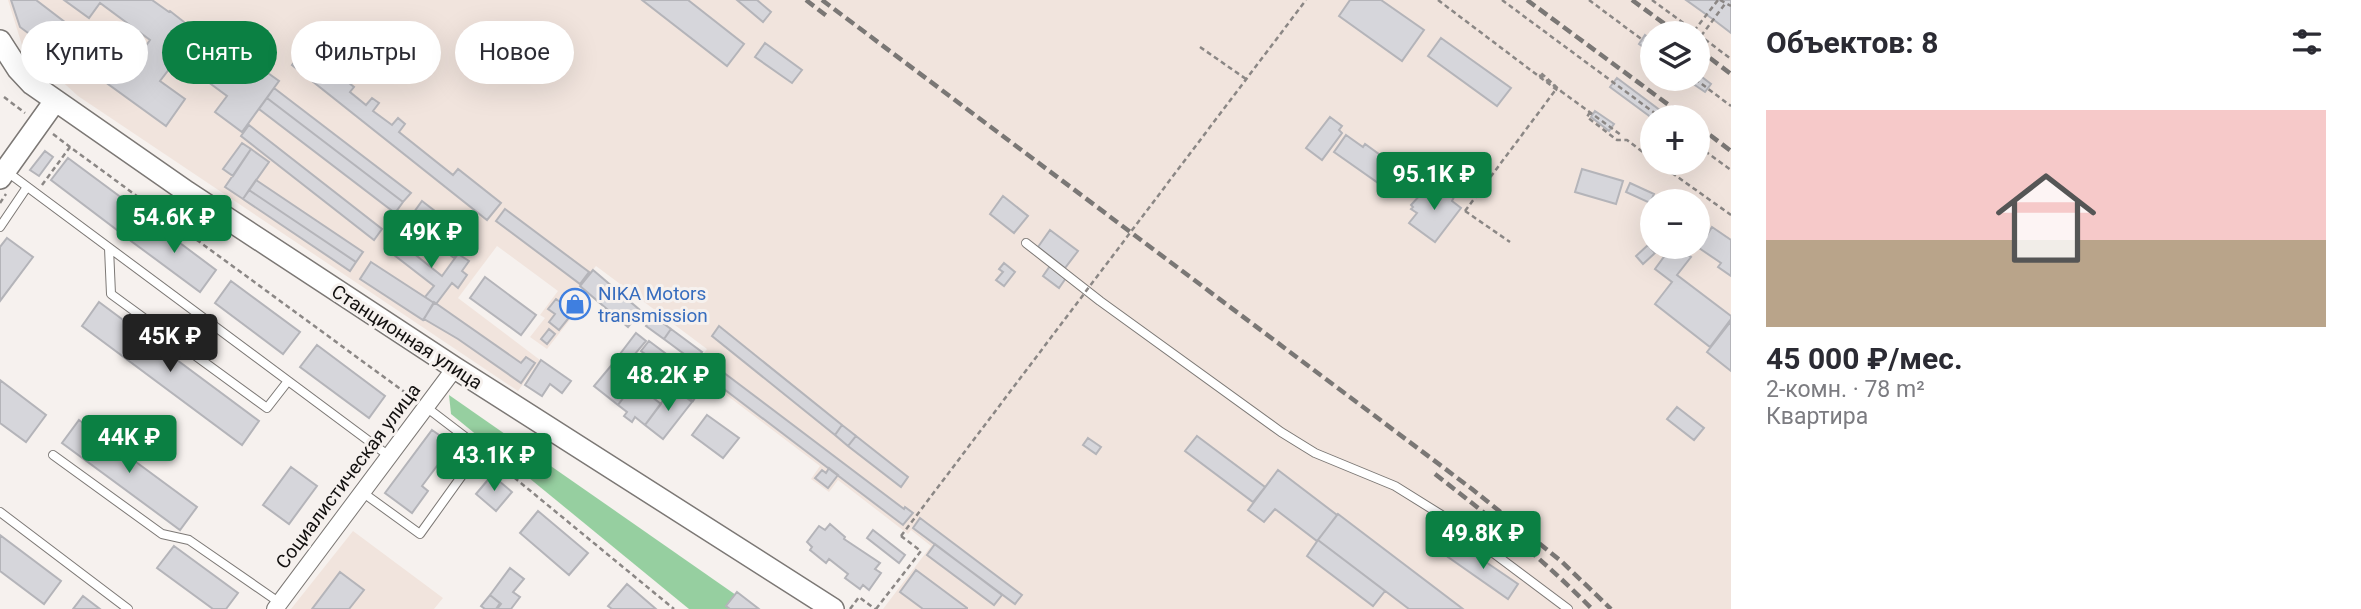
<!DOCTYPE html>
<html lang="ru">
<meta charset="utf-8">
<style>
:root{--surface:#fff;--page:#f2f2f3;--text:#2b2b33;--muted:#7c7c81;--line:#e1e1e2;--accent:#0b8043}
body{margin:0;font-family:Roboto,sans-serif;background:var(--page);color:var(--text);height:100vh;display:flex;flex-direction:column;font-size:26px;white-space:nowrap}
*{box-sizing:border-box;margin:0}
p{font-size:23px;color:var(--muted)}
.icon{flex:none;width:38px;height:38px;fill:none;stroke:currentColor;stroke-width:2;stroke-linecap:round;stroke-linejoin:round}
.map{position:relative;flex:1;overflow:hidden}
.panel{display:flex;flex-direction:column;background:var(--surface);width:630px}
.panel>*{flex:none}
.top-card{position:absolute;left:21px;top:21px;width:665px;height:63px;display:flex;gap:14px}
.controls{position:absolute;left:1640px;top:21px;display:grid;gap:14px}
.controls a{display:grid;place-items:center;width:70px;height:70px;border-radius:50%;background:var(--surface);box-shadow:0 7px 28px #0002;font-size:35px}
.price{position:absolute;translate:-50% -60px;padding:0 16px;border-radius:7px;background:var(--accent);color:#fff;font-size:23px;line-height:46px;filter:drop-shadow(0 2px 4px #0008)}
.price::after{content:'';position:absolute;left:50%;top:42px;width:21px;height:16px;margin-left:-10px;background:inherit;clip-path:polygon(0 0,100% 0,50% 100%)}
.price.selected{background:#222;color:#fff}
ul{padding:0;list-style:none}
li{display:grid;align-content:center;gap:14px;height:371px;padding:0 35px}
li+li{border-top:2px solid var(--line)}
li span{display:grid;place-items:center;height:217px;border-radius:0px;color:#555}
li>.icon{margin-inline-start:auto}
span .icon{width:126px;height:126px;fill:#fffc;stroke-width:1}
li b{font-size:30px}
h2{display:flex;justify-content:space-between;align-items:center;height:84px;padding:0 35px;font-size:30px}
.pill{padding:0 24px;border-radius:32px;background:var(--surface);box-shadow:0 7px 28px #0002;font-size:24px;line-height:63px}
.pill.selected{background:var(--accent);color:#fff}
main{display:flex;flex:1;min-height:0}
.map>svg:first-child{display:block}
.built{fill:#f1e4dd;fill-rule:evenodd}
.forest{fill:#96cfa0}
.building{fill:#d6d6db;stroke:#b4b4b9;stroke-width:2}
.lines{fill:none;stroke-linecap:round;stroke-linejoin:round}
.lane-casing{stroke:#7c7875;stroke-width:10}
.street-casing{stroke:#7c7875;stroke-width:18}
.secondary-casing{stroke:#7c7875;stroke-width:24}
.path{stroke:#8b8785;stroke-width:2.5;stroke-dasharray:5 3.5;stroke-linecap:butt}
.lane{stroke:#fff;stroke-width:8}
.street{stroke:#fff;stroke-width:16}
.secondary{stroke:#fff;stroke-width:21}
.rail{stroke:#7a7775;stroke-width:4.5;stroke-dasharray:10 5;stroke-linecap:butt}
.path-bridge{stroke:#8b8785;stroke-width:2.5;stroke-dasharray:5 3.5;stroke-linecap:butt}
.labels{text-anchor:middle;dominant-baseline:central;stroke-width:6;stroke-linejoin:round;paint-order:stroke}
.shop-label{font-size:19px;fill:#366cbe;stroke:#f6f1ee;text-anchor:start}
.street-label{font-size:19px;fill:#12100f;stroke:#f6f1ee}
</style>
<main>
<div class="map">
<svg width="1731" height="609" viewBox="0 0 1731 609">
<rect width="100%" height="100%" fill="#f6f1ee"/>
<path class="built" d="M8 0H1731V609H883L931 546 911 530 908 534 838 480 829 492 811 479 820 466 692 369 707 349 596 266 577 289 587 298 547 349 530 337 545 318 540 315 558 291 497 246 458 298 540 360 518 391 78 96 22 45ZM1652 33H1698V79H1652ZM1652 117H1698V163H1652ZM1652 201H1698V247H1652Z
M353 531 443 598 434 609H291Z"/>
<path class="forest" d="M449 395 756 609H689L451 414Z"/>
<path class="building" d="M11 0H36L87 39 68 63 20 27Z
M64 0H152L169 12 170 11 221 51 229 40 256 60 254 63 279 81 242 132 215 112 227 96 177 59 160 81 185 99 166 126 90 71 110 44 134 62 150 40 100 3 89 18Z
M642 0H688L744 44 727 66Z
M737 0H757L771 12 763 22Z
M1350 0H1381L1424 30 1402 61 1339 16Z
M1686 0H1731V33L1714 20Z
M1645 35 1652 40V53L1639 44Z
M1441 38 1511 88 1497 106 1428 56Z
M765 43 802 70 792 83 755 57Z
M305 48 354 87 350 92 366 105 372 98 379 103 373 111 392 125 398 118 405 124 399 132 453 175 458 169 501 203 487 220 292 65Z
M1698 74 1711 84 1705 92 1686 79H1698Z
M1617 78 1669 117 1652 118 1610 87Z
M274 88 411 193 403 202 267 98Z
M267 98 403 202 395 213 259 109Z
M1595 111 1614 124 1609 131 1591 117Z
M1330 117 1342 126 1339 130 1342 133 1322 160 1306 148Z
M249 125 382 229 374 240 241 136Z
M1346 135 1363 147 1365 144 1405 173 1391 192 1334 152Z
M242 143 251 149 233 176 223 169Z
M251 149 269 162 243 199 225 187Z
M45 151 53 157 39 176 30 170Z
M68 158 138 210 121 233 51 180Z
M1582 169 1623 181 1616 204 1575 192Z
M256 180 363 252 356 262 249 190Z
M1630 183 1654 194 1650 203 1626 192Z
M1430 184 1445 195 1447 192 1454 197 1452 201 1461 208 1435 242 1409 223 1417 213 1411 209 1413 207 1411 205Z
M249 190 356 262 350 271 243 199Z
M1003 196 1028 216 1014 233 990 214Z
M422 201 470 238 462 249 414 212Z
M505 209 589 272 580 284 496 221Z
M414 212 462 249 454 258 406 222Z
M148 219 216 270 200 292 131 241Z
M1712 227 1731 240V276L1718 267 1721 263 1699 248Z
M1050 230 1078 251 1065 268 1038 247Z
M393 237 442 276 458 254 469 261 462 271 467 275 458 288 452 283 436 304 434 303 425 297 434 286 385 248Z
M7 238 33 257 0 301V247Z
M1648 245 1655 253 1643 264 1636 256Z
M1671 247H1677L1691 257 1677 275 1731 316V319L1710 347 1655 304 1672 282 1655 269Z
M371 262 434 303 423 320 360 279Z
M1004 263 1015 272 1004 286 996 280 1003 272 999 269Z
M1050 266 1066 278 1059 288 1043 276Z
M593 270 641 311 628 327 580 286Z
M485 277 536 315 521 335 470 298Z
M231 281 300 332 283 354 215 303Z
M569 296 580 304 559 330 549 322 555 314 548 309 556 299 563 304Z
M99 302 259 421 242 445 82 326Z
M434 302 521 363 526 357 535 363 521 383 458 339 424 319Z
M653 316 671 329 664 339 646 326Z
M1731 321V371L1707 352Z
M719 326 842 425 835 435 712 336Z
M549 329 555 334 547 344 541 339Z
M671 329 702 352 695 362 664 339Z
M636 333 646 341 629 361 620 354Z
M649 341 681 365 674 375 641 351Z
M317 345 385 396 369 418 300 367Z
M541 360 571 381 562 393 550 384 542 396 525 385Z
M707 360 904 509 905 507 913 513 903 525 699 370Z
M615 361 627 371 622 378 624 380 621 383 625 386 622 390 626 394 618 405 594 386Z
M686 369 705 382 693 401 673 387Z
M0 380 46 415 26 442 0 423Z
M634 383 661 404 645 425 635 417 632 422 624 416 627 412 618 405Z
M673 387 692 402 663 439 645 425Z
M1677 407 1704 428 1694 440 1667 419Z
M707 415 739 438 723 458 692 435Z
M79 420 197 507 180 530 62 443Z
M842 425 856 436 848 446 835 435Z
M432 430 459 449 443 471 437 466 422 486 428 491 412 513 385 493Z
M856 436 908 477 901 487 848 446Z
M1197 436 1265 487 1253 502 1185 451Z
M1088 438 1101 447 1096 454 1083 445Z
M291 467 317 486 289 524 263 505Z
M829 468 838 475 828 488 815 478 822 470 826 473Z
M1278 470 1337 515 1317 541 1275 509 1264 522 1248 510Z
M492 475 512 492 496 511 476 494Z
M538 511 588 553 569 575 520 533Z
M1338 514 1463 609H1409L1318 540Z
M920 518 1022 595 1015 604 913 528Z
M830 524 845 537 844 539 880 563 875 569 881 573 869 590 863 585 860 589 845 578 848 574 829 559 826 563 810 550 812 547 807 542 819 526 825 530Z
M873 530 905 555 899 563 867 538Z
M0 535 61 581 44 604 0 571Z
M1318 540 1385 591 1373 606 1307 556Z
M1458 543 1518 584 1508 599 1448 557Z
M935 544 1002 595 994 605 927 555Z
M174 546 238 593 226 609H213L157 568Z
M510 568 524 579 513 592 520 597 511 609H497L501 604 490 595Z
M916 570 967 608V609H923L900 592Z
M340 572 364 590 349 609H312Z
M627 584 656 609H612L608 606Z
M737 592 759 609H730L726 606Z
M490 595 500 603 496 609H485L481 606Z
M83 596 100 609H73Z"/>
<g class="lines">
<g class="lane-casing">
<path id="lane" d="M6 171 389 456
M0 227 27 187
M1026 243 1100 301 1281 432 1315 453 1395 486 1448 519 1568 609
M109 248 111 294 267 408 288 381
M53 455 162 534 189 540 280 603
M362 492 420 534 481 449 426 407
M0 512 128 609"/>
</g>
<g class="street-casing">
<path id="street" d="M275 609 455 368"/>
</g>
<g class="secondary-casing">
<path id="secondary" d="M0 41 18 69 32 84 187 192 455 368 833 609
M0 178 55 101"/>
</g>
<path class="path" d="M1438 0 1557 90 1562 92 1621 135
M1502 0 1660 117
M1589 0 1652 47
M1652 0 1697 33
M1720 0 1731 6
M1694 31 1718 0
M1698 34 1731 59
M1701 36 1725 4
M1200 47 1246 79
M1695 79 1731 106
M1557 88 1539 75 1541 73 1562 92
M4 97 25 113
M1590 112 1587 117 1617 140H1627L1652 159
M53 134 70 147
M1698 146 1731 170
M1658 163 1731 215
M42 185 70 147 414 399
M0 203 6 194
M1465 211 1510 242
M488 456 674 609
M850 609 859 597 875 609
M876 609 921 551 901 536"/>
<use href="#lane" class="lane"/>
<use href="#street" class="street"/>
<use href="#secondary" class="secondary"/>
<path class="rail" d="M806 0 828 17
M822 0 1472 489 1561 561 1611 609
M1527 0 1685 117
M1632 0 1677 33
M1698 49 1731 74
M1698 126 1731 151
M1435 474C1490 517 1543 559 1592 609"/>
<path class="path-bridge" d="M1465 211 1557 88
M901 536 1306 0"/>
</g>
<defs>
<g id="shop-ring" transform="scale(1.575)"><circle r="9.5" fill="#f6f1ee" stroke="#3f7fe0" stroke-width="1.5"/><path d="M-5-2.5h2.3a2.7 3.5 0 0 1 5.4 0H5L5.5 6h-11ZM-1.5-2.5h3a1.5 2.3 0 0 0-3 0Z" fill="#3f7fe0"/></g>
</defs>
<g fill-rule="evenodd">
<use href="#shop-ring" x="575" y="304"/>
</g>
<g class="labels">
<g class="shop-label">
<text x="598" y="293">NIKA Motors<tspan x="598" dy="22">transmission</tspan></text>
</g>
<g class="street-label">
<text transform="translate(407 337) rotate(33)">Станционная улица</text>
<text transform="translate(348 476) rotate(-53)">Социалистическая улица</text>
</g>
</g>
</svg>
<div class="controls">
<a><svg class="icon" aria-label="layers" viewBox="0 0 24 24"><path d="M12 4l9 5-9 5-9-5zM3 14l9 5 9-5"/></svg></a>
<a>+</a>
<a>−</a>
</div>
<b class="price" style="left:1434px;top:212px">95.1K ₽</b>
<b class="price" style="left:174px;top:255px">54.6K ₽</b>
<b class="price" style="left:431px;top:270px">49K ₽</b>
<b class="price selected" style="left:170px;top:374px">45K ₽</b>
<b class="price" style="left:668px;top:413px">48.2K ₽</b>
<b class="price" style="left:129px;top:475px">44K ₽</b>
<b class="price" style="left:494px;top:493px">43.1K ₽</b>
<b class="price" style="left:1483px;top:571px">49.8K ₽</b>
<div class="top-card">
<a class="pill">Купить</a>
<a class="pill selected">Снять</a>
<a class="pill">Фильтры</a>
<a class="pill">Новое</a>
</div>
</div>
<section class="panel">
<h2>Объектов: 8<svg class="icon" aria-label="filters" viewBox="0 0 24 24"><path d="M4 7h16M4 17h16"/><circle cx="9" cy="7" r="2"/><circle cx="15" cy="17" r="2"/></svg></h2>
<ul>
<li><span style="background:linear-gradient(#f6c9c9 60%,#b9a48a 0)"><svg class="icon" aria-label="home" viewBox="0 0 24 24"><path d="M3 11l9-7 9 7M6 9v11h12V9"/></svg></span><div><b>45 000 ₽/мес.</b><p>2-комн. · 78 m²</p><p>Квартира</p></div></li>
</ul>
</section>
</main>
